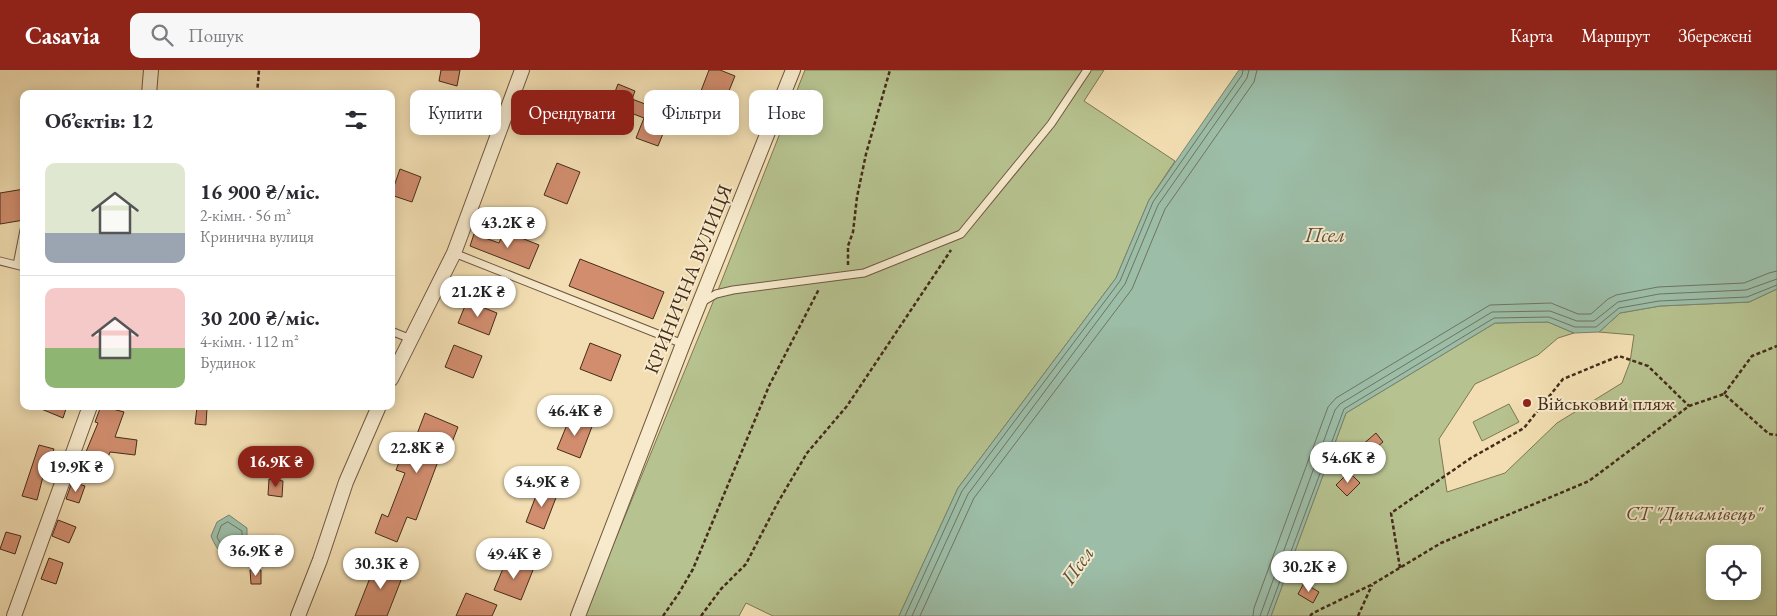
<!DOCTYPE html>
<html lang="uk">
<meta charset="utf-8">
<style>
:root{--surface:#fff;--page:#f7f7f7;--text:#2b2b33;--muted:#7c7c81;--line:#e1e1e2;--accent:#8f2418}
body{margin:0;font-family:"EB Garamond",serif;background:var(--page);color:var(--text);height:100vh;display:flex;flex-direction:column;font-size:19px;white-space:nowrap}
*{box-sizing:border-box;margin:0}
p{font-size:16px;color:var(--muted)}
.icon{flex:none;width:28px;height:28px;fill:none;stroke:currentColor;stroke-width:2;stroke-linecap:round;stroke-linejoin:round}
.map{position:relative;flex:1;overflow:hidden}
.panel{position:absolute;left:20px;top:20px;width:375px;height:320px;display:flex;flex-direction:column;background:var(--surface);border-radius:10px;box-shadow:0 2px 12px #0003}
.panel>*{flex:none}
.banner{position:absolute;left:410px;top:20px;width:475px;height:45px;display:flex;gap:10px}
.controls{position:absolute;left:1706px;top:475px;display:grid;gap:10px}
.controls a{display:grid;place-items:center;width:55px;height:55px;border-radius:10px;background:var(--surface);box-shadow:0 2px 12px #0003;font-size:25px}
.price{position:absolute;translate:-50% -42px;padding:0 11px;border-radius:18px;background:#fff;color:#222;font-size:16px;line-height:32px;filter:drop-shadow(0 1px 2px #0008)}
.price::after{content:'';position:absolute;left:50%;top:30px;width:15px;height:11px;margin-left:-8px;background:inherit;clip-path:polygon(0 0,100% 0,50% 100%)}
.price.on{background:var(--accent);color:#fff}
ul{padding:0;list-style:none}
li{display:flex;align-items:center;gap:15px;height:125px;padding:0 25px}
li+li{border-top:1px solid var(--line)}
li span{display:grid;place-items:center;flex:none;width:140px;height:100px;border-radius:10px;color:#555}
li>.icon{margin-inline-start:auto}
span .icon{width:60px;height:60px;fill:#fffc;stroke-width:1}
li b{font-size:21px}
h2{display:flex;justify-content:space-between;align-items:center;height:60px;padding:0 25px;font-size:21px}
.chip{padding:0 18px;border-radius:10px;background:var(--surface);box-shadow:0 2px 12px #0003;font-size:18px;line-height:45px}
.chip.on{background:var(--accent);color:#fff}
header{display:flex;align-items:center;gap:30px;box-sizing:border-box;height:70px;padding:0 25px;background:var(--accent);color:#fff}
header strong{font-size:24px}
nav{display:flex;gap:28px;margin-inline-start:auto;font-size:18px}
.search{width:350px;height:45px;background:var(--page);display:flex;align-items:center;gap:12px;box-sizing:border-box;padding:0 18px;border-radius:10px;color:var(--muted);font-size:19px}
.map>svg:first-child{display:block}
.green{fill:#b6c28f;stroke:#7e7754;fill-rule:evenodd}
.water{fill:#9cbda7;stroke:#79836f}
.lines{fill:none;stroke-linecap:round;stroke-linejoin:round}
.shore{stroke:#707460;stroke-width:1}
.building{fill:#d18d6e;stroke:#452c1a}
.service-casing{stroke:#705840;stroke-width:9}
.minor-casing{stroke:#705840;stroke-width:16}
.path{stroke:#452c1a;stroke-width:2.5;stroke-dasharray:4 2.5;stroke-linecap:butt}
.service{stroke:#f7eacd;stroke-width:7}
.minor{stroke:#f7eacd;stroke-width:14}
.poi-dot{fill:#8f2418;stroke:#f7eacd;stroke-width:2}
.labels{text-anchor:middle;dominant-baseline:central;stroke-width:4;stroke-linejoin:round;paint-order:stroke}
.street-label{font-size:20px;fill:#452c1a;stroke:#f7eacd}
.poi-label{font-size:20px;fill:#452c1a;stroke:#f7eacd;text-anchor:start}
.park-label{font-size:20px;font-style:italic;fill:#5c4a31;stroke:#f7eacd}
.water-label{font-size:21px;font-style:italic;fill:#5b503d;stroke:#f7eacd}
</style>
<header>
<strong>Casavia</strong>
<div class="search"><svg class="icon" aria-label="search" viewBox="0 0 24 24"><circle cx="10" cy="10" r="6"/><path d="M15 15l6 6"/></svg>Пошук</div>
<nav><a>Карта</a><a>Маршрут</a><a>Збережені</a></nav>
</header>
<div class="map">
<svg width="1777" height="546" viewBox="0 0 1777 546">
<rect width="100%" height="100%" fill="#f2deb2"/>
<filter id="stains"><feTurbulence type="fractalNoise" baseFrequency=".004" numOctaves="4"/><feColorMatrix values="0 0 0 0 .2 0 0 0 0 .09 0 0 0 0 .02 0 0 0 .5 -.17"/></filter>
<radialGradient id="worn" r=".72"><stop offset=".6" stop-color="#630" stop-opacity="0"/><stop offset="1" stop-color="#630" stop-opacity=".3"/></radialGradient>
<path class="green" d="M805 0H1104L1084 31 1175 91 1149 130 1116 208 958 418 899 546H773L746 533 739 546H584L720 215Z
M1777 219V546H1271L1346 343 1495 253 1548 252 1574 263 1558 268 1538 285 1475 314 1439 369 1447 422 1505 403 1557 353 1622 313 1630 292 1634 265 1599 262 1620 243 1660 236 1749 232ZM1715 484H1752V521H1715Z
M1509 334 1519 352 1482 371 1473 352Z"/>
<path class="water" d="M1239 0H1777V219L1749 232 1660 236 1620 243 1599 262 1574 263 1548 252 1495 253 1346 343 1271 546H899L958 418 1116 208 1149 130Z
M229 445 247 458V479L242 485C223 486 218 483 211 466L217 452Z"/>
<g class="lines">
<path class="shore" d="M228 452 242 461V476L239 480C228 481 222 478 217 467L221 456Z
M905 546 962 421 1120 211 1153 132 1242 5 1243 0
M912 546 968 424 1125 214 1158 135 1247 8 1249 0
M920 546 974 428 1132 219 1165 139 1254 12 1257 0
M1253 546 1254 538 1328 337 1336 328 1490 235 1551 233 1578 244H1591L1608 229 1616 225 1658 217 1744 213 1769 203 1777 201
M1260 546 1335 340 1340 334 1492 242 1550 241 1577 251H1594L1618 232 1659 224 1746 220 1777 209
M1267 546 1344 339 1494 248 1549 247 1575 257H1596L1619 238 1659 231 1747 227 1777 215"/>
</g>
<path class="building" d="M441 0H460L457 16 439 11Z
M709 0H720L735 6 720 43 696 34Z
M618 14 635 21 632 29 671 44 658 76 636 68 644 48 610 35Z
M557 93 580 102 567 134 544 125Z
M400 99 421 107 412 132 391 125Z
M24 119V150L0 154V123Z
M504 161 539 175 529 199 470 176 474 164 499 173Z
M580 189 664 222 653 249 569 216Z
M467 231 497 243 489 265 458 253Z
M590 273 621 285 611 311 580 299Z
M454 275 482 286 473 308 445 297Z
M34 336H67L63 348Z
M101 336 124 342 115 367 137 370 135 385 110 382 104 397 83 389 98 353 95 352Z
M197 337 207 338 206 355 195 354Z
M425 343 458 357 449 380 443 378 416 450 407 447 397 472 375 463 382 444 388 447 405 403 396 400 405 377 411 380Z
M571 345 593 354 580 388 557 379Z
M1376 363 1383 372 1361 390 1354 382Z
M39 375 54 379 50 391H47L37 430 22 426Z
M1349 402 1360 413 1347 426 1336 415Z
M269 409 283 411 282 427 268 425Z
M72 412 85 416 79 433 66 429Z
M539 418 557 425 544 459 526 452Z
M58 450 76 457 69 473 52 466Z
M6 462 21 466 15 484 0 479Z
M49 488 63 493 56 514 41 509Z
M507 489 533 500 521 530 494 520Z
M377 490 405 500 387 546H355Z
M250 500H261V514H251Z
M1304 513 1319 522 1313 533 1298 524Z
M466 523 497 535 492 546H456Z"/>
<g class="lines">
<g class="service-casing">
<path id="service" d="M454 183 683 274
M0 191 24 197
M17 195 24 160
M702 232 716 224 733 220 864 203 961 164 1051 54 1087 0
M391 261 411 269"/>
</g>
<g class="minor-casing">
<path id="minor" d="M149 24 151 0
M391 309 454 183 522 0
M14 546 90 336
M298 546 320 490 346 412 379 336
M578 546 683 274 793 0"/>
</g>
<path class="path" d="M257 24 259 0
M848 195V176L853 162 857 127 866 84 890 0
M1724 324 1752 286 1777 276
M1400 498 1391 443 1471 388 1524 358 1563 309 1619 286 1648 296 1689 336
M663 546 679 523 693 499 769 316 819 219
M701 546 721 519 746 494 777 434 807 383 847 336 951 180
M1310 546 1313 543 1373 514 1441 473 1589 411 1689 336 1724 324 1769 364 1777 365
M1358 546 1372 515"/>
<use href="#service" class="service"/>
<use href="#minor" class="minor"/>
</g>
<circle class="poi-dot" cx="1527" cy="333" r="5"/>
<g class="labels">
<g class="street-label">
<text transform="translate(688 209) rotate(-68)">КРИНИЧНА ВУЛИЦЯ</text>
</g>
<g class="poi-label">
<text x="1537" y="333">Військовий пляж</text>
</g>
<g class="park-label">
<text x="1694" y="443">СТ "Динамівець"</text>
</g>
<g class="water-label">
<text x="1325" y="164">Псел</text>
<text transform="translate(1077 495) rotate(-55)">Псел</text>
</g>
</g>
<rect width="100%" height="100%" filter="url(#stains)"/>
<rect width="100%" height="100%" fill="url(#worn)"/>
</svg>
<div class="controls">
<a><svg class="icon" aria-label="locate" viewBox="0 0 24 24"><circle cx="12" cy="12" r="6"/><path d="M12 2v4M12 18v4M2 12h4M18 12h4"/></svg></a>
</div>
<b class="price" style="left:508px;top:179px">43.2K ₴</b>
<b class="price" style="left:478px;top:248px">21.2K ₴</b>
<b class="price" style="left:575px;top:367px">46.4K ₴</b>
<b class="price" style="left:417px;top:404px">22.8K ₴</b>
<b class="price" style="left:1348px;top:414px">54.6K ₴</b>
<b class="price on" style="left:276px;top:418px">16.9K ₴</b>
<b class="price" style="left:76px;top:423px">19.9K ₴</b>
<b class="price" style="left:542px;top:438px">54.9K ₴</b>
<b class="price" style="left:256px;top:507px">36.9K ₴</b>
<b class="price" style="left:514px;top:510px">49.4K ₴</b>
<b class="price" style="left:381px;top:520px">30.3K ₴</b>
<b class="price" style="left:1309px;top:523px">30.2K ₴</b>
<div class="banner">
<a class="chip">Купити</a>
<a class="chip on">Орендувати</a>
<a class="chip">Фільтри</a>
<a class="chip">Нове</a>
</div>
<section class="panel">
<h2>Об’єктів: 12<svg class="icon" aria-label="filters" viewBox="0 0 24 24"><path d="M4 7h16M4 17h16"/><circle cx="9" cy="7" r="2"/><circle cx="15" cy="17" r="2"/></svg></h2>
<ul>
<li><span style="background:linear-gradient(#dfe7d0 70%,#9aa5b1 0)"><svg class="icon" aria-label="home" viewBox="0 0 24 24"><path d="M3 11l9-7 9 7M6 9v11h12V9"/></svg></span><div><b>16 900 ₴/міс.</b><p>2-кімн. · 56 m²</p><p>Кринична вулиця</p></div></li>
<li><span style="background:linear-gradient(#f6c9c9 60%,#8fb573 0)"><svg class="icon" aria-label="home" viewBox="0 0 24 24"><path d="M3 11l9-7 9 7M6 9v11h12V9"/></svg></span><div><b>30 200 ₴/міс.</b><p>4-кімн. · 112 m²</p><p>Будинок</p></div></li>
</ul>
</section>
</div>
